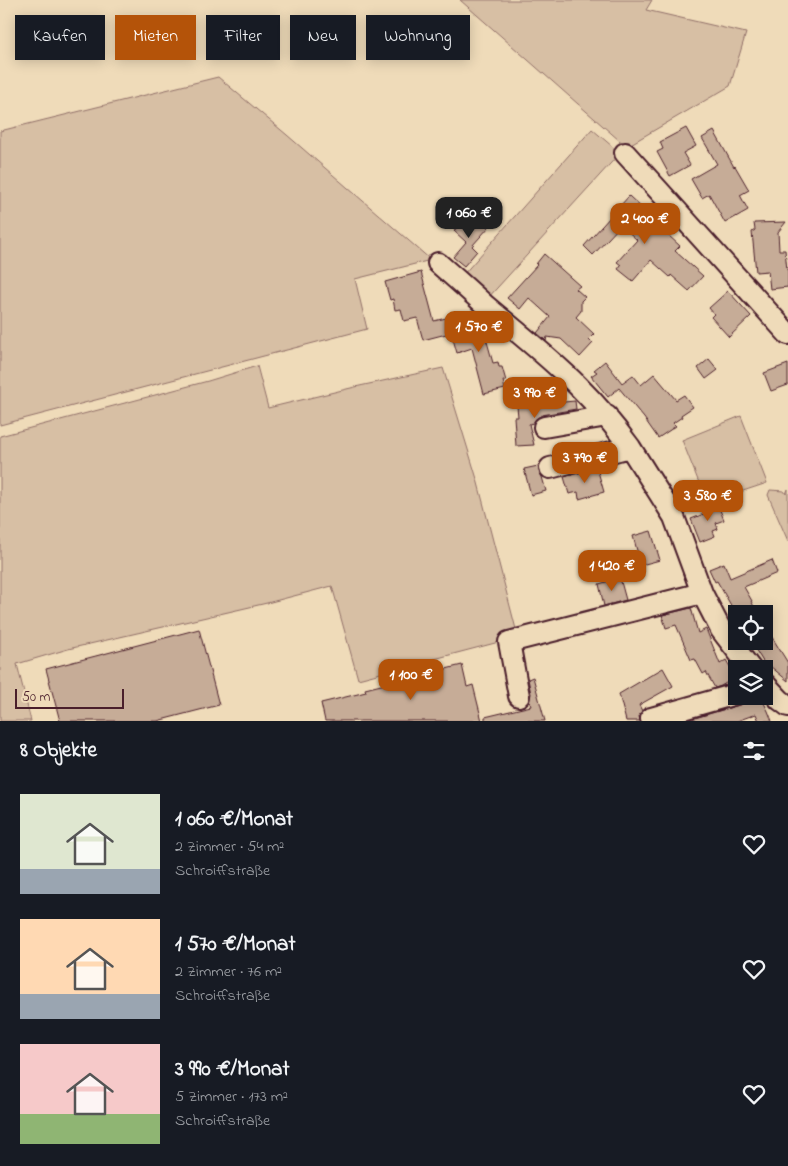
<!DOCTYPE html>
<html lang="de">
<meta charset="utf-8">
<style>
:root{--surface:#171b24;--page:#242831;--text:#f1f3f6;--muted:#9ea1a6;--accent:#b45309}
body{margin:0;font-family:"Indie Flower",sans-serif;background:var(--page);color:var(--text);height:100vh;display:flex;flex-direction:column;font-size:19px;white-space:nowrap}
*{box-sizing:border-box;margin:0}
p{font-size:16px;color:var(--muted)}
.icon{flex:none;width:28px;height:28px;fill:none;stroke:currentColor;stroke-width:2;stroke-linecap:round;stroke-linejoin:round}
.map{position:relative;height:721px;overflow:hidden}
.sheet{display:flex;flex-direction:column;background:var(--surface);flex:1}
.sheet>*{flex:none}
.hud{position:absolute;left:15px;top:15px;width:500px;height:45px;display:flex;gap:10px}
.tools{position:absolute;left:728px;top:605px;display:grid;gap:10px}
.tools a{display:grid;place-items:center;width:45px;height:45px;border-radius:0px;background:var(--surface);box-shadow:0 2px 12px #0003;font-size:25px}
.scale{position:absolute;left:15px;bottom:12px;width:109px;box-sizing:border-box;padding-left:5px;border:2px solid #4a1f2b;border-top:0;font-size:14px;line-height:18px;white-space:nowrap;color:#4a1f2b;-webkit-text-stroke:4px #efdbb9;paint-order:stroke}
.price{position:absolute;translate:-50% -42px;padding:0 11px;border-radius:10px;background:var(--accent);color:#fff;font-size:16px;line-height:32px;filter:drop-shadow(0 1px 2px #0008)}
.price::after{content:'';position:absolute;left:50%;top:30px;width:15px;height:11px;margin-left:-8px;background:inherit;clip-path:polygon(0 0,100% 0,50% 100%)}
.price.active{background:#222;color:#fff}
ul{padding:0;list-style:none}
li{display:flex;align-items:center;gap:15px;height:125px;padding:0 20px}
li span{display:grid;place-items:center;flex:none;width:140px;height:100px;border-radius:0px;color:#555}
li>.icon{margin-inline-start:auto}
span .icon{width:60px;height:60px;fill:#fffc;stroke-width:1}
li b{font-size:21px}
h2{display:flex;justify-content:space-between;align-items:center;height:60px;padding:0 20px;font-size:21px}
.tag{padding:0 18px;border-radius:0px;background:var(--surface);box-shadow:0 2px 12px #0003;font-size:18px;line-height:45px}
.tag.active{background:var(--accent);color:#fff}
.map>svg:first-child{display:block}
.green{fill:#d7bfa4;stroke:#906f68}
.building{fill:#c6ac97;stroke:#4a1f2b}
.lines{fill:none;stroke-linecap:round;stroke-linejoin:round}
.minor-casing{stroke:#4a1f2b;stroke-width:24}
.minor{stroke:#efdbb9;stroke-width:20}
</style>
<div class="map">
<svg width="788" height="721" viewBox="0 0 788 721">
<rect width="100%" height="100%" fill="#efdbb9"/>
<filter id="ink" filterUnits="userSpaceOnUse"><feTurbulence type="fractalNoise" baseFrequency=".02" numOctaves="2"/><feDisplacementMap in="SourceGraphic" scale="10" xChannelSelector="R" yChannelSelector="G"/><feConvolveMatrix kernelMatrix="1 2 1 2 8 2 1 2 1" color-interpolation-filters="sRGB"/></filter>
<g filter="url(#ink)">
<path class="green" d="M460 0H652L646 10 746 33 730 86 629 145 620 141Z
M218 77 287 135 431 260 355 279 367 329 0 425V131Z
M592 129 620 153 487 299 462 276Z
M257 366 268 408 355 387 443 368 477 479 518 637 358 679 332 586 267 603 68 649 17 664 31 721H0V436L208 381Z
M741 416 767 483 707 503 682 440Z
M788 489V541L768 495 770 490 784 491 786 494Z"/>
<path class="building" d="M686 128 696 146 683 153 690 165 670 176 657 152 663 149 660 142Z
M714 131 734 167 735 166 749 190 740 195 748 210 725 223 709 194 702 198 691 179 717 164 702 138Z
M629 196 658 223 656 224 680 246 675 251 703 276 689 291 671 275 670 277 651 260 633 281 618 269 621 265 617 262 637 240 621 225 593 255 584 246Z
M476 216 489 227 472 246 477 251 464 266 453 257 466 242 454 231 464 220 469 224Z
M786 222 778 232 779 250H785L787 270H788V287L770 289 768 271 756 272 752 232 755 230 754 223Z
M544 254 580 286 576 289 585 297 581 301V311L576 317 594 334 589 339 593 343 580 357 561 339 547 337 546 341 537 333 550 317 529 298 520 309 507 298 537 265 536 264Z
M421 272 434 321 446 318 450 333 423 340 417 318 404 321 401 309 395 310 393 299 390 300 385 282Z
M728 291 751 316 729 337 711 317 714 314 709 308Z
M480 317 493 363 498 362 499 367H502L506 381H503L505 389 484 394 472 348 457 353 449 325Z
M709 359 718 370 706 379 698 368Z
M605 361 622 383 633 375 641 385 654 374 676 400 684 395 693 407 681 415 682 417 673 423 676 426 658 438 644 418 619 388 608 397 591 376 597 372 594 370Z
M788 364V385L771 391 764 373Z
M575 401 576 409 542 415 537 418 533 423 529 424 534 445 516 446 514 417H518L517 406 546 404 549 406 553 403Z
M538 466 539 471 542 477 546 491 531 495 524 469Z
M597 468 604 492 579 499 578 492 569 494 564 477Z
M716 500 724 520 716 523 718 529 713 531 715 536 700 542 691 519 709 512 706 504Z
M651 531 660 560 641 565 633 536Z
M772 560 777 573 744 587 752 601H751L758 614H736L717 581 715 582 709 569 724 563 730 578Z
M620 578 626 600 604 606 599 584Z
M691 608 698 633 706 629 720 664 726 660 736 677 721 686 715 688 706 672 703 674 695 659 691 660 676 625 666 628 662 615Z
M199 629 219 705 157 721H60L46 669Z
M770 634 788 663V681L770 666 767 668 752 644 757 641H764V637Z
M462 665 467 687 473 685 482 721H325L321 703 366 692 365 689Z
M663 668 673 686 639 705 642 711 639 716 640 721H626L619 694Z
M533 677 545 721H485V717L531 706 529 701 531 694 528 679Z
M756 696 761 697 768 711 772 721H759L756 714 737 721H685L739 705Z"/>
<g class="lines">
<g class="minor-casing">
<path id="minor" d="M625 153 788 334
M438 263C454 277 470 291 486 306 517 332 549 357 578 386 597 405 614 425 630 447L674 517 702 593 721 630 751 669
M544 427 607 416
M550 468 630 447
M764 683 780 700 788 706
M519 696 509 642 702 593
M652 721 651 718 736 694"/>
</g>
<use href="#minor" class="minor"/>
</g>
</g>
</svg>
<div class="tools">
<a><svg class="icon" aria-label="locate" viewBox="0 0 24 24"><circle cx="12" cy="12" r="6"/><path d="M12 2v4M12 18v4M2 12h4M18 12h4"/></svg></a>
<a><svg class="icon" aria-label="layers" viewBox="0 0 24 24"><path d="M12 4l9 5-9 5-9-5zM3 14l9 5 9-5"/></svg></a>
</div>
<div class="scale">50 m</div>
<b class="price active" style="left:469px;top:239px">1 060 €</b>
<b class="price" style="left:645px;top:245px">2 400 €</b>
<b class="price" style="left:479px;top:353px">1 570 €</b>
<b class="price" style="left:535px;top:419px">3 990 €</b>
<b class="price" style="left:585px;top:484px">3 790 €</b>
<b class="price" style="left:708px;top:522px">3 580 €</b>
<b class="price" style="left:612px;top:592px">1 420 €</b>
<b class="price" style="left:411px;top:701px">1 100 €</b>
<div class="hud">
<a class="tag">Kaufen</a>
<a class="tag active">Mieten</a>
<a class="tag">Filter</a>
<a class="tag">Neu</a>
<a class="tag">Wohnung</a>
</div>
</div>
<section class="sheet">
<h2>8 Objekte<svg class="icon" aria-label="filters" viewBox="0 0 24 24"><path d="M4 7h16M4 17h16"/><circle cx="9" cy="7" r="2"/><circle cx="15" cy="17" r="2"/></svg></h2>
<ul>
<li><span style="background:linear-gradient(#dfe7d0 75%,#9aa5b1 0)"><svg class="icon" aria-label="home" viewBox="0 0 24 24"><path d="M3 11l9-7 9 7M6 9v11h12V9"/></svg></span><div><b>1 060 €/Monat</b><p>2 Zimmer · 54 m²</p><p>Schroiffstraße</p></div><svg class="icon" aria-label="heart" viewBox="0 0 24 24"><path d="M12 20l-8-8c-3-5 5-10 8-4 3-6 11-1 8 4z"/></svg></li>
<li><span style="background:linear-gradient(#ffd9b3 75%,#9aa5b1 0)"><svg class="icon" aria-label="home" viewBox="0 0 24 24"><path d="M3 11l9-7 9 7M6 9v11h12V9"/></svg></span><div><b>1 570 €/Monat</b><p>2 Zimmer · 76 m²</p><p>Schroiffstraße</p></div><svg class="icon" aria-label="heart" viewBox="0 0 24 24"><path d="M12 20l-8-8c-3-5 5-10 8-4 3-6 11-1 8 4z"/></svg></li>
<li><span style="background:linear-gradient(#f6c9c9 70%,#8fb573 0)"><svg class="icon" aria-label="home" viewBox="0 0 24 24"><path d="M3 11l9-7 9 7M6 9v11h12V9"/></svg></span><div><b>3 990 €/Monat</b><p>5 Zimmer · 173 m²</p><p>Schroiffstraße</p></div><svg class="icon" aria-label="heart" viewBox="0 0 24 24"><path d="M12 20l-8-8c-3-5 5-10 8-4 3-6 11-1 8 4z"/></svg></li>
</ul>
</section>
